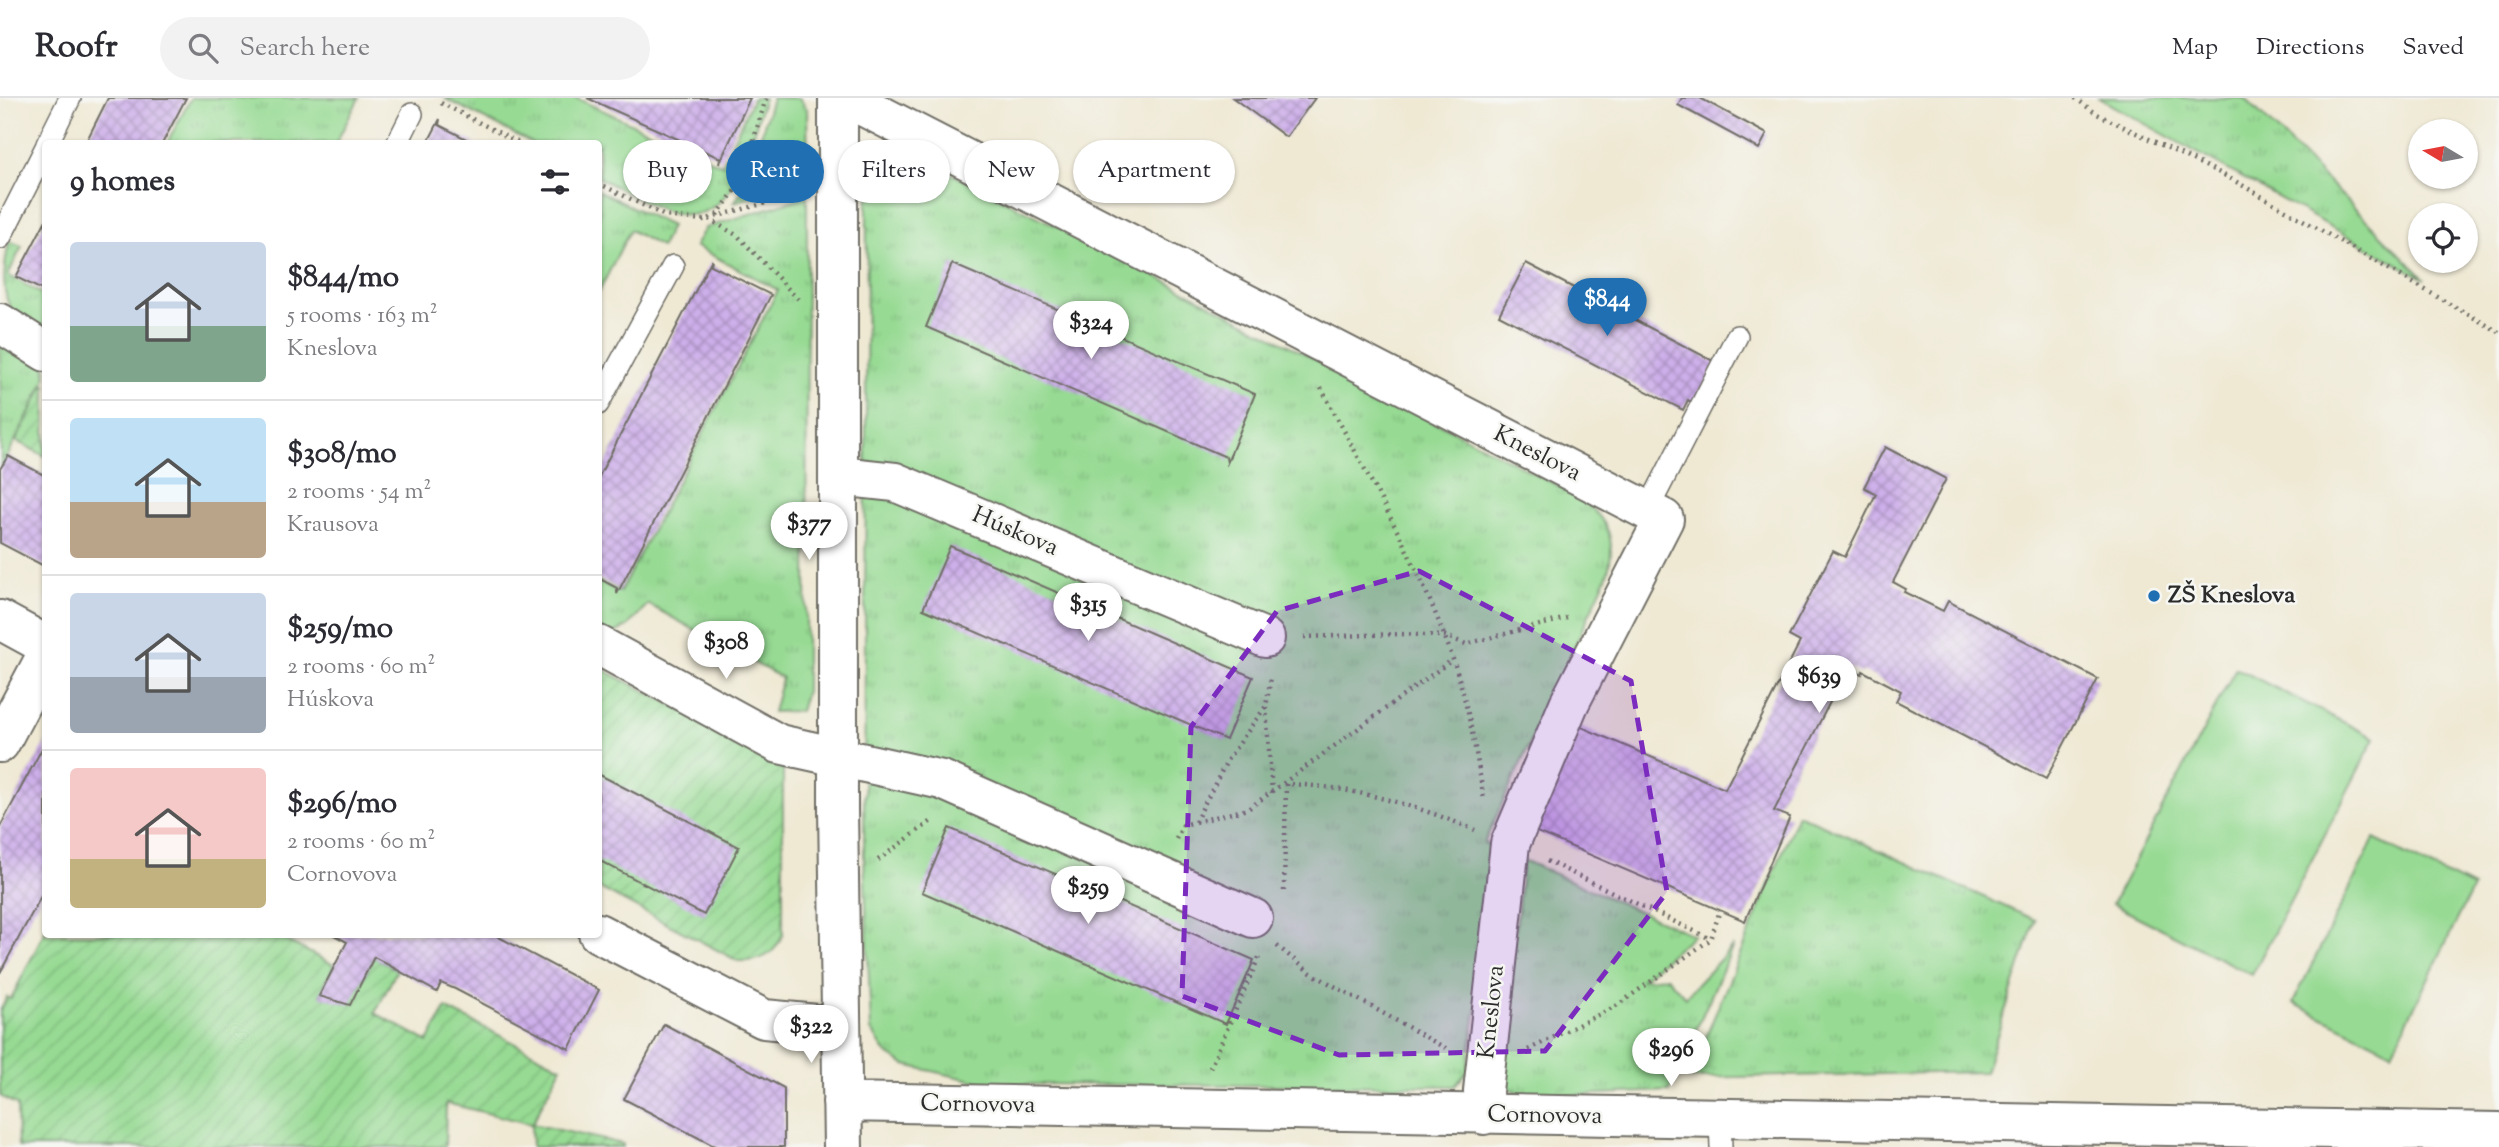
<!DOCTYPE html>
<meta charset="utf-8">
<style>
:root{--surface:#fff;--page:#f2f2f3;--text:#2b2b33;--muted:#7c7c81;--line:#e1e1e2;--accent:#1f6fb2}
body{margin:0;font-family:"Sorts Mill Goudy",serif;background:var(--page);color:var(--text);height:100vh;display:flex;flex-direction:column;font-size:26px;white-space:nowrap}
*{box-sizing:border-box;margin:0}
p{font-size:23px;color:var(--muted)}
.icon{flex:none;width:38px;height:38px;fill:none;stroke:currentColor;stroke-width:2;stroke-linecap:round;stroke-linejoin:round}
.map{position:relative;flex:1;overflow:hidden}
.details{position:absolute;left:42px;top:42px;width:560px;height:798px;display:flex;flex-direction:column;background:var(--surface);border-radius:7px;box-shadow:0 2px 5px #0004}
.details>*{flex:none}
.banner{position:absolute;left:623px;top:42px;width:665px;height:63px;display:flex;gap:14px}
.needle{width:46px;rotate:280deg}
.tools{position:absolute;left:2408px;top:21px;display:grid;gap:14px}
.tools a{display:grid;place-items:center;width:70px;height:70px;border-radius:50%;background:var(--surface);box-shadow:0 2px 5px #0004;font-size:35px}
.price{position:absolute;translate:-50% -60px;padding:0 16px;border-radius:24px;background:#fff;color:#222;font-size:23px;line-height:46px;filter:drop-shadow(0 2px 4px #0008)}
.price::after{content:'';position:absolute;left:50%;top:42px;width:21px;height:16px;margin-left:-10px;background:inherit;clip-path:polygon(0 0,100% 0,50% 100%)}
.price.active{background:var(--accent);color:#fff}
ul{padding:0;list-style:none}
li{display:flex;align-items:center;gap:21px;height:175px;padding:0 28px}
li+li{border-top:2px solid var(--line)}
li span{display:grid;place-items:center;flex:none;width:196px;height:140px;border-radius:7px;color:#555}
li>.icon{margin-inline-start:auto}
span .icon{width:84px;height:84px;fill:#fffc;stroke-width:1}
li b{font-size:30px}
h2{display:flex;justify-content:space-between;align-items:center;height:84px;padding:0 28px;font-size:30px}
.pill{padding:0 24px;border-radius:32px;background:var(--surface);box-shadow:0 2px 5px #0004;font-size:24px;line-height:63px}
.pill.active{background:var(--accent);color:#fff}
header{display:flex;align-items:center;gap:42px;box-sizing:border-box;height:98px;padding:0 35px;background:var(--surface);border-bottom:2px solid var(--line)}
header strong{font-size:33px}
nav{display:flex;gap:38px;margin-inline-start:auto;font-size:24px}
.search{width:490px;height:63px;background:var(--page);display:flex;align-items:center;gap:18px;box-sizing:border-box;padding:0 24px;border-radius:38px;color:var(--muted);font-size:26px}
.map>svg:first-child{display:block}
.grass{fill:url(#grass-tufts);stroke:#60825f;stroke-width:2}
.garden{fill:url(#garden-furrows);stroke:#60825f;stroke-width:2}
.pitch{fill:#96da93;stroke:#60825f;stroke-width:2}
.building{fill:url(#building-cross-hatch)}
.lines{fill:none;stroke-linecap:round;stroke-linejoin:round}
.lane-casing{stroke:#706e66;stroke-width:24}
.street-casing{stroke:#706e66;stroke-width:42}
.path{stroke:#706e66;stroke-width:4.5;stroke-dasharray:2 5;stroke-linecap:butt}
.lane{stroke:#fff;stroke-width:21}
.street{stroke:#fff;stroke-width:38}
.marked{fill:#7b2cbf;fill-opacity:0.2;stroke:#7b2cbf;stroke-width:5;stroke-dasharray:14 9;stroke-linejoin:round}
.poi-dot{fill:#1f6fb2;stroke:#f6f6f2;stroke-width:2.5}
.labels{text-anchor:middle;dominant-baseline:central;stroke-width:5;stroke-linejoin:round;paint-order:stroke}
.street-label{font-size:24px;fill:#2b2b2b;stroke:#f6f6f2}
.poi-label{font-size:24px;font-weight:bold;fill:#2b2b2b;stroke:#f6f6f2;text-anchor:start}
</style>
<header>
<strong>Roofr</strong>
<div class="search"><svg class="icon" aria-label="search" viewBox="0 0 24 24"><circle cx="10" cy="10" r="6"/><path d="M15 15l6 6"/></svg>Search here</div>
<nav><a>Map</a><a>Directions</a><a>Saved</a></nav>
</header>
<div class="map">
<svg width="2499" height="1049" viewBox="0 0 2499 1049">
<defs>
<pattern id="grass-tufts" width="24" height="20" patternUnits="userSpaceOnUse" patternTransform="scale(1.75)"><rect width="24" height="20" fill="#96da93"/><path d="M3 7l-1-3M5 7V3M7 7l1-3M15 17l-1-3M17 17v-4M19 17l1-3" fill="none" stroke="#81bb7f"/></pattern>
<pattern id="garden-furrows" width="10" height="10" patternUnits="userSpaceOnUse" patternTransform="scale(1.75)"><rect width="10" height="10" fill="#96da93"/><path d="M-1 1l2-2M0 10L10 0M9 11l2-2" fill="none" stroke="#81bb7f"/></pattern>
<pattern id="building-cross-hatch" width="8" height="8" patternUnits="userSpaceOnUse" patternTransform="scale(1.75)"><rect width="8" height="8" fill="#cdafea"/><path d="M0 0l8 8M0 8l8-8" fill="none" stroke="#a78fbe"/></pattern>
</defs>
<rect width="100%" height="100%" fill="#f6f6f2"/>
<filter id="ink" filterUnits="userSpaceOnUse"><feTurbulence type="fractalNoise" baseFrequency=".0143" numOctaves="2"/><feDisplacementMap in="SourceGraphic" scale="14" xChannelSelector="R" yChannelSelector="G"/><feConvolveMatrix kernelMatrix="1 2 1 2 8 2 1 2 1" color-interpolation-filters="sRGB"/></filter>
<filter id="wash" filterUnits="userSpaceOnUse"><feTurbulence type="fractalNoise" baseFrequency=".00686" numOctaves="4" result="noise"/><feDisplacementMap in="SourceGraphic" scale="28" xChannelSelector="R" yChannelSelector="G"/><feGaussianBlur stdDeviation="1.57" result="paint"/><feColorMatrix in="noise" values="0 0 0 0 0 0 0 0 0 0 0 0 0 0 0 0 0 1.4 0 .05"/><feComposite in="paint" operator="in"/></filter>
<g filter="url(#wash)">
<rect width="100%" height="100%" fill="#efe9d4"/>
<path class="grass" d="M191 0H359L336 45H167Z
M444 0H576L722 67 753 0H764C748 49 734 141 661 111 640 102 619 90 599 80L598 46 532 45Z
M772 0H799L807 11 808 83 734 104 746 88Z
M2099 0H2245L2425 181 2104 3Z
M915 58 1131 165 1572 395C1607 418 1619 439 1606 480L1484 745 1500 753 1467 974 1455 988 989 986 905 967 886 955 871 932 864 757 867 105C875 75 883 64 915 58Z
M599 93 671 128 661 149 630 132 599 194Z
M807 98 806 593 800 613 773 614 782 580 648 506 627 529 612 536 599 532 598 483 620 494 778 192 695 148 705 130Z
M9 143 22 148 8 177 45 198V241C0 217 0 190 9 143Z
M0 244 46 268 45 283 1 371Z
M1798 716 2035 822 1985 974 1689 980Z
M1523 762 1693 837 1642 881 1667 879 1685 899 1733 848 1669 993 1527 999 1509 990 1501 976Z"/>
<path class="garden" d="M44 287H46L45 358 16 343Z
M598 569 783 664V836C775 857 761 864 738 863L599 790Z
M45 833 46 836 275 837 334 867 320 897 350 906 374 859 397 872 375 915 428 944 446 910 561 969 532 1026 623 1046V1049H532L531 1026 446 1005 445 1049H18L17 1007 0 998V913L7 899 11 901Z"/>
<path class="pitch" d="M2236 570 2375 640 2252 877 2112 806Z
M2374 741 2473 790 2392 954 2293 905Z"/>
<g id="blocks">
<path class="building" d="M108 0H186L162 46H85Z
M587 0H750L719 66 720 60Z
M1233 0H1315L1286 39Z
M1682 0H1700L1767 36 1759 51 1678 7Z
M440 21 439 27 476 46H427Z
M46 122V194L16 179Z
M712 161 711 167 771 197 617 496V490L598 480V380Z
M1526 165 1717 265 1695 306 1688 302 1683 312 1499 217Z
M952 166 1255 296 1227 365 1226 359 926 229Z
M1885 349 1946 381 1893 484 1906 491 1904 494 1943 513 1948 503 2098 581 2046 681 1896 603 1901 593 1863 573 1862 576 1848 569 1774 713 1790 719 1745 823 1532 732 1577 627 1725 691 1800 544 1789 538 1833 453 1845 459 1876 396 1864 389Z
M8 358 46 378V469L0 445V371Z
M950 448 1253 579 1226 642 923 511Z
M46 643V789L0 875V729Z
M598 676 739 749 704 817 598 762Z
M949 730 1254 862 1226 926 922 794Z
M332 836H493L599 892 569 951 455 891 441 885 437 894 374 859 350 907 319 898 347 844Z
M664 926 784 990V1049H716L624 1001Z"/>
</g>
</g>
<g filter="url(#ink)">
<use href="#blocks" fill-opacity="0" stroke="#706e66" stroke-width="2"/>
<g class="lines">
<g class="lane-casing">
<path id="lane" d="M47 46 70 0
M397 46 412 16
M0 140 46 49
M598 306 673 168
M1647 413 1737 238
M1720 1020 1721 1049"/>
</g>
<g class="street-casing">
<path id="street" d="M838 0V711L843 1049
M847 0 1664 421 1569 606 1510 746 1483 993 1484 1017
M0 225 46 254
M839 378 895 384 1265 540
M0 522 46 547
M598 547 779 646 942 682 1253 820
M0 645 46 558
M598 835 764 921 839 928
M842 1004 2499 1034"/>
</g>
<path class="path" d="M2075 0 2097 16 2226 78 2499 234
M441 5 521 46
M598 85 665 118 703 122 799 96
M717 117 741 84 766 0
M709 121 738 138 798 201
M1321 290C1364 371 1411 451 1444 537 1465 589 1475 646 1484 702
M1304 539 1401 536 1445 538 1466 546 1567 520
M1266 609 1272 695
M1195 724 1228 661 1266 608 1271 579
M1176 741 1183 727 1248 711 1452 562
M878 762 933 722
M1547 763 1711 841
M1284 793 1286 686C1350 688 1416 707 1475 732
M1277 848 1311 875 1449 952
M1528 952 1616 908 1711 841 1720 812
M1210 970 1259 859"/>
<use href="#lane" class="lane"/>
<use href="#street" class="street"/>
</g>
</g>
<path class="marked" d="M1419 473 1631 583 1667 794 1545 953 1339 957 1182 898 1191 629 1277 513Z"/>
<circle class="poi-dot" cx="2154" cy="498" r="7"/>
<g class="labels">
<g class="street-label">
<text transform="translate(1537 356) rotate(27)">Kneslova</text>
<text transform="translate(1015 434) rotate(23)">Húskova</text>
<text transform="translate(1492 914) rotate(-84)">Kneslova</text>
<text transform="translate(978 1007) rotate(1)">Cornovova</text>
<text transform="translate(1545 1018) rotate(1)">Cornovova</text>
</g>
<g class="poi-label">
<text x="2168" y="498">ZŠ Kneslova</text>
</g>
</g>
</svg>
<div class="tools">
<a><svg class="needle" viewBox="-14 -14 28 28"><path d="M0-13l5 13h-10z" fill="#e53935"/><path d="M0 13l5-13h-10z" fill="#7c7c81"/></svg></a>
<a><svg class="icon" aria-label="locate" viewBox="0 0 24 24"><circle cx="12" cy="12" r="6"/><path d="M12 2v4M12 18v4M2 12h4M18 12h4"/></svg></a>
</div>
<b class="price active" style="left:1607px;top:240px">$844</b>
<b class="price" style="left:1091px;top:263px">$324</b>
<b class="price" style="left:809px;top:464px">$377</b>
<b class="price" style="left:1088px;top:545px">$315</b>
<b class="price" style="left:726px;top:583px">$308</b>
<b class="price" style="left:1819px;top:617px">$639</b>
<b class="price" style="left:1088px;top:828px">$259</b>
<b class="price" style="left:811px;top:967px">$322</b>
<b class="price" style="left:1671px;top:990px">$296</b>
<div class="banner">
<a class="pill">Buy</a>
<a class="pill active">Rent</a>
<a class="pill">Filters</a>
<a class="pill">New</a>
<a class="pill">Apartment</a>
</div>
<section class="details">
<h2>9 homes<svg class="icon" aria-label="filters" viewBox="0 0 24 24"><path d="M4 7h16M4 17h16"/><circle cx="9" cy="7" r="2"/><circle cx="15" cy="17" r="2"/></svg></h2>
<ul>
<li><span style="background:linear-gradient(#c9d6e8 60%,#7fa58c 0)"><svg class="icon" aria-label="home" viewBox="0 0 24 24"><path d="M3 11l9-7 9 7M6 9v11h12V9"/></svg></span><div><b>$844/mo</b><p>5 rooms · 163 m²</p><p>Kneslova</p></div></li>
<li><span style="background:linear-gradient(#bfe0f5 60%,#b9a48a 0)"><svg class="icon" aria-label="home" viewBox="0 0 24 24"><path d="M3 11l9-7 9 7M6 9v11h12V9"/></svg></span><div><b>$308/mo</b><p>2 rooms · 54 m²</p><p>Krausova</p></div></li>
<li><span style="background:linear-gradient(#c9d6e8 60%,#9aa5b1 0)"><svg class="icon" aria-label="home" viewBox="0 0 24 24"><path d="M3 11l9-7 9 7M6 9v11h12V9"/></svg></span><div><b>$259/mo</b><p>2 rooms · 60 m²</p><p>Húskova</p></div></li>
<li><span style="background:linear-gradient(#f6c9c9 65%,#c2b280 0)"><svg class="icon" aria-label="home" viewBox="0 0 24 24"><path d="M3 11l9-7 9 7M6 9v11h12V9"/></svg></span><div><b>$296/mo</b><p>2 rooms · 60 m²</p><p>Cornovova</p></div></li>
</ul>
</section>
</div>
